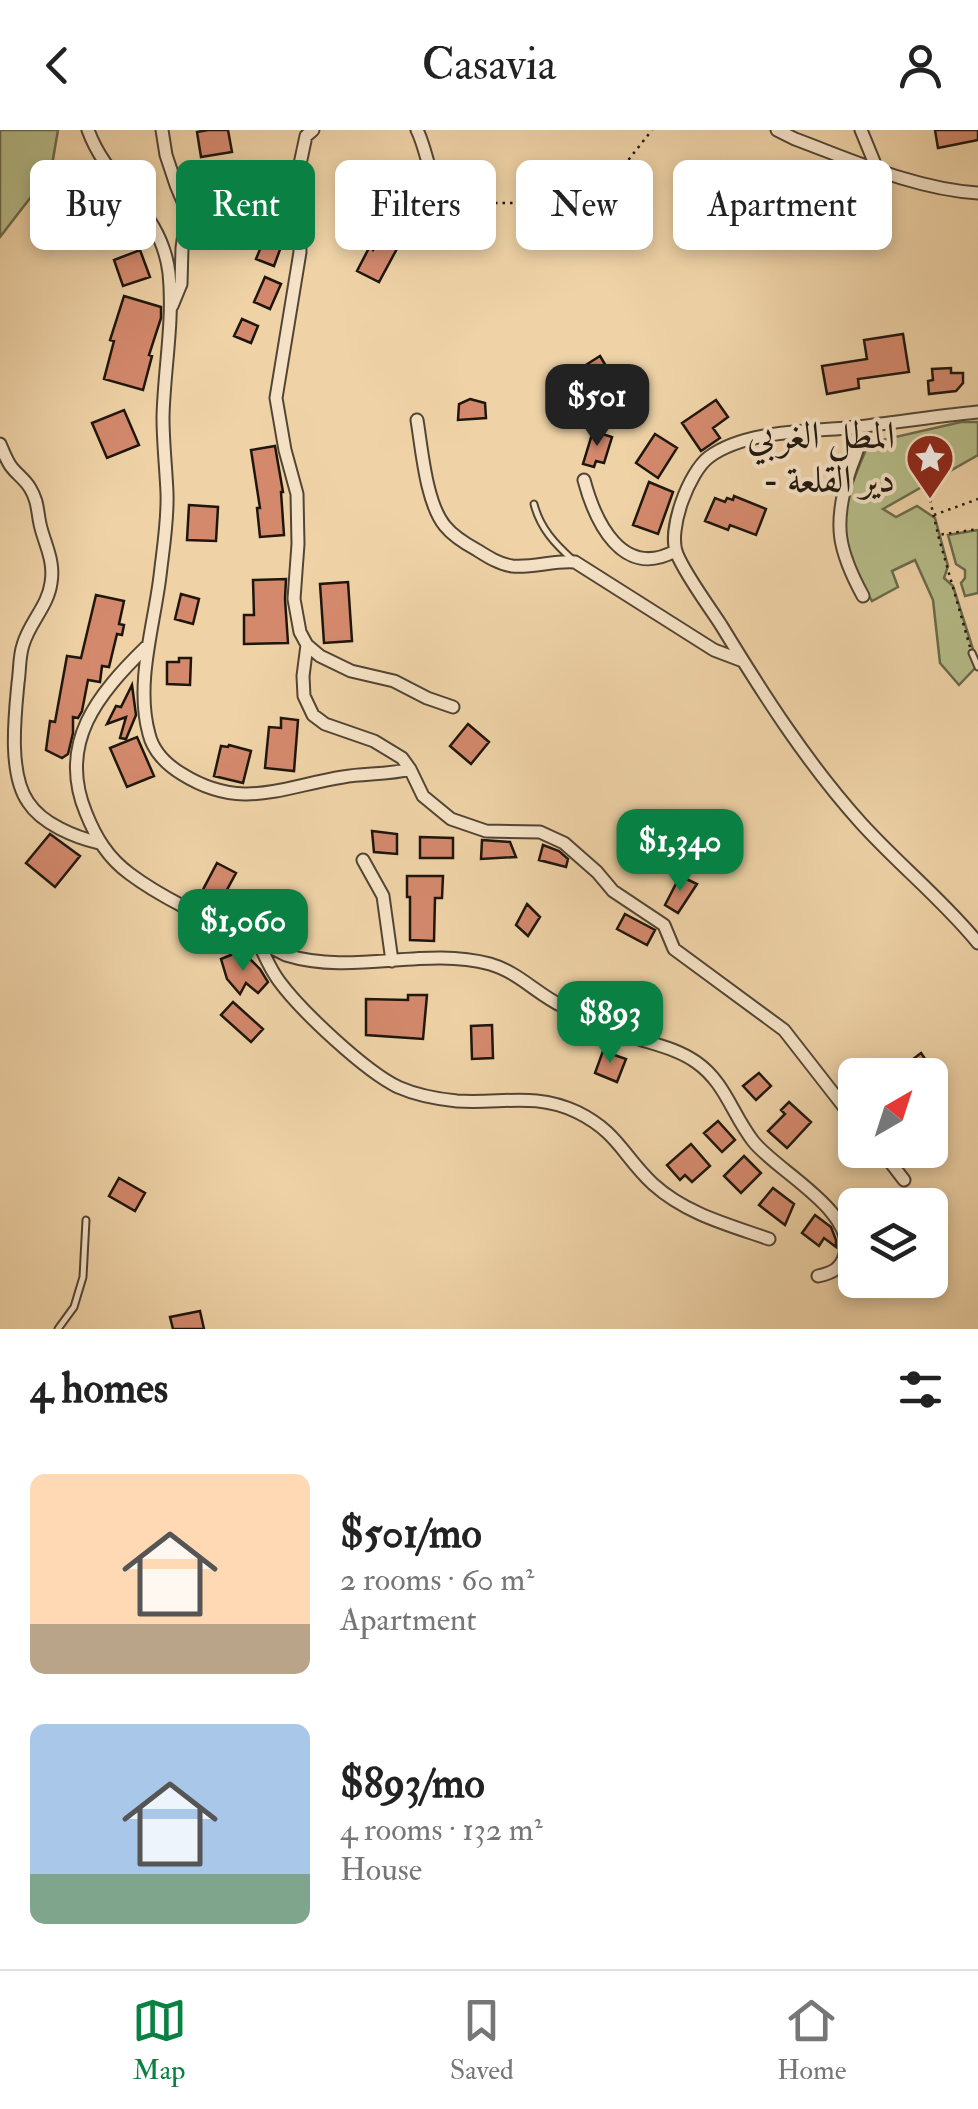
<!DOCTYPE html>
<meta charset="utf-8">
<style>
:root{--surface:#fff;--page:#f6f6f6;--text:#222;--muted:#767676;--line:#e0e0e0;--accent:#0b8043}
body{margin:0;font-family:"IM FELL Double Pica",Amiri,serif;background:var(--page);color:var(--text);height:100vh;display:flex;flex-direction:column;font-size:38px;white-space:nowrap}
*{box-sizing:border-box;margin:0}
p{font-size:32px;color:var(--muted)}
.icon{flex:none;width:55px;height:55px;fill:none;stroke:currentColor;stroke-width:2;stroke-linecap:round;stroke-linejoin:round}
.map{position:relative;height:1199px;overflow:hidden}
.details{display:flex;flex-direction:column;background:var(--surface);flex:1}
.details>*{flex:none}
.hud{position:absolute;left:30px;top:30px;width:920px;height:90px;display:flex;gap:20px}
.needle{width:65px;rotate:39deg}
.tools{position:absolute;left:838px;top:928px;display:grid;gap:20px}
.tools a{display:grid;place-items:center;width:110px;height:110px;border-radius:15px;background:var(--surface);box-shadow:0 5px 15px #0003;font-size:50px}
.price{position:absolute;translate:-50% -85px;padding:0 22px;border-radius:20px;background:var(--accent);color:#fff;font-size:32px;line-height:65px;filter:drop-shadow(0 2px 5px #0008)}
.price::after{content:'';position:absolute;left:50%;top:60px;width:30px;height:22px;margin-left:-15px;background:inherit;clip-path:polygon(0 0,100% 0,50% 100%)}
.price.on{background:#222;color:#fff}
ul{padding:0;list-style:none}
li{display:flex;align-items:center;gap:30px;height:250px;padding:0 30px}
li span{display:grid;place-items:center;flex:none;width:280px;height:200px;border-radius:15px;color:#555}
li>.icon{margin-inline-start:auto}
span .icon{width:120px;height:120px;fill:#fffc;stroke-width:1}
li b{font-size:42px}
h2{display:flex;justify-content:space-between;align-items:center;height:120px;padding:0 30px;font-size:42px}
.chip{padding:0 35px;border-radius:15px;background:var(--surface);box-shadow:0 5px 15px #0003;font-size:35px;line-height:90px}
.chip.on{background:var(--accent);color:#fff}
header{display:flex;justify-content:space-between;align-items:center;height:130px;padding:0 30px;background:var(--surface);font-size:45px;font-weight:600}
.tab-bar{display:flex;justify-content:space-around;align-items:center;height:140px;border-top:2px solid var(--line);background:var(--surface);font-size:28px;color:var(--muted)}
.tab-bar a{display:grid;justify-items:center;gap:5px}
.tab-bar .on{color:var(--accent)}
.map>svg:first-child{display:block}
.green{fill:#b6bd89;stroke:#6a6a4b;stroke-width:2.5}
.building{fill:#d4896d;stroke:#1e160d;stroke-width:2.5}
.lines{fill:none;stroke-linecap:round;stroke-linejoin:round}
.lane-casing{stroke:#524534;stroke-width:9}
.street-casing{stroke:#524534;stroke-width:15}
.path{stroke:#1e160d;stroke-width:2.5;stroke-dasharray:2.5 5;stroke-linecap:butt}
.lane{stroke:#f5e2c6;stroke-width:5}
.street{stroke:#f5e2c6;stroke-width:11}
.labels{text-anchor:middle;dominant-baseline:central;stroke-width:8;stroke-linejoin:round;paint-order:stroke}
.poi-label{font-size:38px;fill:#1e160d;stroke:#f5e2c6;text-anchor:end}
</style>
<header><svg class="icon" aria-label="back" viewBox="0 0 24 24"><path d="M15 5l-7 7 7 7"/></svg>Casavia<svg class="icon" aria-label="person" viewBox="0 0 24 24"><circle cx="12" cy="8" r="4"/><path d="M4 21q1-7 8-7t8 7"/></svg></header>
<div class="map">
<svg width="978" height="1199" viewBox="0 0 978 1199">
<rect width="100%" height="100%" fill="#efd3a7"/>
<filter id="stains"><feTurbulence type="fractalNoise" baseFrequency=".002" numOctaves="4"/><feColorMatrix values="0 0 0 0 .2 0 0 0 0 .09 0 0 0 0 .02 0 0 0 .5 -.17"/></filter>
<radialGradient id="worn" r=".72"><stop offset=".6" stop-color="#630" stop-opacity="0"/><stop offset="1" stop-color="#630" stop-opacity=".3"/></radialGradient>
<path class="green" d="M0 0H58L51 41 0 107Z
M961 292H978V325L883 379 896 387 917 376 935 388 948 436 944 448 953 456 978 535 959 555 940 533 933 470 915 430 892 441 898 457 872 471C864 458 853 444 848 429 833 391 854 347 869 313Z
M978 400V463L965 466 961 453 965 448V440L956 434 948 405Z"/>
<path class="building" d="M208 0H228L232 22 201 27 197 2Z
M935 0H978V10L938 18Z
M395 96 406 102 379 152 357 141 370 116 373 120 377 113 383 116Z
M272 111 282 114 274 136 256 129 263 112 271 115Z
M140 120 150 147 123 156 114 130Z
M265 147 281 154 270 179 254 172Z
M124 166 161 177V188L149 225 152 226 143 260 104 249 114 211 110 210Z
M242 189 258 196 251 213 234 206Z
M903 204 909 242 858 249 859 258 827 264 822 236 867 229 864 210Z
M600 226 615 251 589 268 575 291 562 283 585 244 581 238Z
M951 238V243H963V253L956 261 929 264 928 251 933 250 932 239Z
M470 269 485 273 486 288 458 290 459 274Z
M716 270 728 287 713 298 720 308 701 321 682 293Z
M124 280 139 315 107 328 92 293Z
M593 301 612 307 604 333 596 331 594 337 583 334Z
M655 304 677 318 658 348 636 333Z
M275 316 283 362H281L284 405 260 407 257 378H260L251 320Z
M649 352 673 362 658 404 633 395Z
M734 366 766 379 756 405 730 395 728 400 705 391 715 368 725 372 727 368 733 370Z
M189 375 218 377 216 411 187 410Z
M286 449 285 469 288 513 244 514V485H254L253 450Z
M348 452 352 511 324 513 320 454Z
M181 464 199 469 193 494 175 489Z
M96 465 124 471 119 494 124 495 122 505 117 504 109 537 102 536 100 552 88 550 82 581 78 588 73 587V603L68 624 62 628 46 620 50 591 55 592 67 526 81 528Z
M179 528H191L190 555 167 554V532H179Z
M132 555 136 585 126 609 120 608 126 587 107 594 116 576 121 577Z
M281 588 298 590 294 641 265 638 269 597 281 598Z
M468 594 489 612 471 634 450 616Z
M137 607 154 646 127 657 110 618Z
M229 615 251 621 243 653 214 646 221 616 228 617Z
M372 701 397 704V724L374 722Z
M50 704 80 726 55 757 26 733Z
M420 707 453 708V728H420Z
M482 710 510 712 516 727 481 729Z
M543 715 559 721 568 729 566 737 539 730Z
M217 733 236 743 216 780 197 771Z
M407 746H443L442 768H435L434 811 410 810V767H407Z
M680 746 697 754 678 783 665 775Z
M527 774 540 787 528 806 516 795Z
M625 784 655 800 647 815 617 799Z
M238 822 242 836 250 829 260 839 268 852 258 863 246 853 240 864 227 849 221 829Z
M408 865H427L423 909 366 905V869L408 870Z
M233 872 263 899 251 912 221 885Z
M492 895 493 928 472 929 471 896Z
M603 921 626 929 617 952 595 943Z
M921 923 941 952 930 960V945H892Z
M759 943 771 956 756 970 743 956Z
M789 972 811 992 787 1018 768 1001 785 984 781 980Z
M718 991 735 1010 722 1022 704 1003Z
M691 1014 710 1036 692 1052 685 1045 680 1050 667 1035Z
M744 1026 761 1043 741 1063 724 1046Z
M119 1048 145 1063 135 1081 109 1066Z
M773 1058 794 1074 785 1095 759 1075Z
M815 1085 831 1097 836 1110V1117L824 1108 819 1116 802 1103Z
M200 1181 204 1199H173L170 1187Z"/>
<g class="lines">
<g class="lane-casing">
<path id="lane" d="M534 374C540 398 555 414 573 430
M972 523 978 537
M58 1199 74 1177 83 1147 86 1090"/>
</g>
<g class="street-casing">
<path id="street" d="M88 0C108 56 161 78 169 143 174 191 164 240 163 287 163 313 166 338 167 363 168 391 163 419 160 446 154 496 135 554 149 604 153 621 167 635 182 644 241 681 281 657 343 647 365 643 388 645 410 639L402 628 374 611 325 594 313 585 304 566 303 546 307 515 300 502 294 469 298 414 297 364 285 320 276 268 300 122 297 48 306 6 313 0
M162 0 166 25 176 55 187 81 182 118 181 154 172 176
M417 0C429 24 429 59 452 75
M777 0 795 9C854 31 915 59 978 63
M861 0 877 39
M978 282C938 286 898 292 857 297 813 302 747 299 709 327 689 342 667 400 677 424 685 444 708 475 721 495 763 564 807 633 861 693 899 735 943 770 978 813
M417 290C422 320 426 373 445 396 453 406 466 414 477 420 488 427 499 434 512 436 534 438 554 430 575 432L714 520 743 531
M857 297C862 317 855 324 849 343 833 395 838 420 863 466
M0 314C3 321 6 329 10 335 16 344 24 348 30 358 38 371 37 380 40 394 44 413 55 430 51 453 48 476 29 493 23 515 19 527 20 540 18 553 15 585 8 643 28 672 42 694 75 707 99 713
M584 350C595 391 622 450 675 421
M307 515 320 526 351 541 394 551 427 568 453 577
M146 517C98 564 57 613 86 683 96 708 108 728 130 744 174 777 236 800 286 825 354 846 423 816 490 834 518 842 537 864 562 876 587 889 613 899 639 909 658 915 679 920 696 932 725 952 732 984 753 1011 775 1040 857 1081 845 1124 841 1139 832 1143 818 1146
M410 639 423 666 451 689 486 701 540 702 564 713 597 742 613 761 664 795 674 819 784 900 855 991
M363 730 383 766 392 831
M258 811C264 825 270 839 279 851 301 881 365 941 398 957 416 965 437 969 457 971 501 974 535 962 577 982 618 1002 623 1026 653 1054 686 1084 729 1095 769 1109
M881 1020 904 1050"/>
</g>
<path class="path" d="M465 73H579L622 38 652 0
M930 370 938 404
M934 385 978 369
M970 517 938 405 978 399"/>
<use href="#lane" class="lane"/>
<use href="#street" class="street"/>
</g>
<defs>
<g id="sight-pin" transform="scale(2.5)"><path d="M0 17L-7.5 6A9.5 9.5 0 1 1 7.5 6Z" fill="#8f2418" stroke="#f5e2c6"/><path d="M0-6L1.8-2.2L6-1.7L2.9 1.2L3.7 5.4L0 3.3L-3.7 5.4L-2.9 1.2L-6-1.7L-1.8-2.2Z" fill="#fff"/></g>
</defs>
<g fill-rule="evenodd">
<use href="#sight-pin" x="930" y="328"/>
</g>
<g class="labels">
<g class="poi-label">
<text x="895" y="306">المطل الغربي<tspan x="895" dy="44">- دير القلعة</tspan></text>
</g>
</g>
<rect width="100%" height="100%" filter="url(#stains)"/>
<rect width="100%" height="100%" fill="url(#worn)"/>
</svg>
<div class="tools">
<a><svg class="needle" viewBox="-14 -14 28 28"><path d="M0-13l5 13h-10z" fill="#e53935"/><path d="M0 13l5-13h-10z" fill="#767676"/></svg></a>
<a><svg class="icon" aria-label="layers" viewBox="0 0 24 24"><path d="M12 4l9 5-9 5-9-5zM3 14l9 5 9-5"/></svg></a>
</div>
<b class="price on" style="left:597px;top:319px">$501</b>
<b class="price" style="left:680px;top:764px">$1,340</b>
<b class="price" style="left:243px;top:844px">$1,060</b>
<b class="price" style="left:610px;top:936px">$893</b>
<div class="hud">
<a class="chip">Buy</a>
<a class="chip on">Rent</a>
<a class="chip">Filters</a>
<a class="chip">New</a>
<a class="chip">Apartment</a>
</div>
</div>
<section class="details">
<h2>4 homes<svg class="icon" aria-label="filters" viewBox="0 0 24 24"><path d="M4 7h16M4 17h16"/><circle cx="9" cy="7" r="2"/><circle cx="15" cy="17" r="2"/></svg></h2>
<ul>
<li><span style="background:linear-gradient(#ffd9b3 75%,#b9a48a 0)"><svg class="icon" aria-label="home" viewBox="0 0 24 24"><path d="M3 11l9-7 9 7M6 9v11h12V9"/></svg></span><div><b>$501/mo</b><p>2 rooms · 60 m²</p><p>Apartment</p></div></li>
<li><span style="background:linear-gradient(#a9c7e8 75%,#7fa58c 0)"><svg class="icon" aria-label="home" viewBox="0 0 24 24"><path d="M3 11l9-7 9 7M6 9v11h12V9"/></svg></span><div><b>$893/mo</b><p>4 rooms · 132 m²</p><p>House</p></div></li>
</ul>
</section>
<nav class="tab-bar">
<a class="on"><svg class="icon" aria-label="map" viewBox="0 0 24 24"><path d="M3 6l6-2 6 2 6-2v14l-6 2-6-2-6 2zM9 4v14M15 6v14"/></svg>Map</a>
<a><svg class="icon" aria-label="saved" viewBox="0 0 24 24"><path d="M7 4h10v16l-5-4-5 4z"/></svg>Saved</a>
<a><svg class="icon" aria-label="home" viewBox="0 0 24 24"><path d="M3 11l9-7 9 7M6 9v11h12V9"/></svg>Home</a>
</nav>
